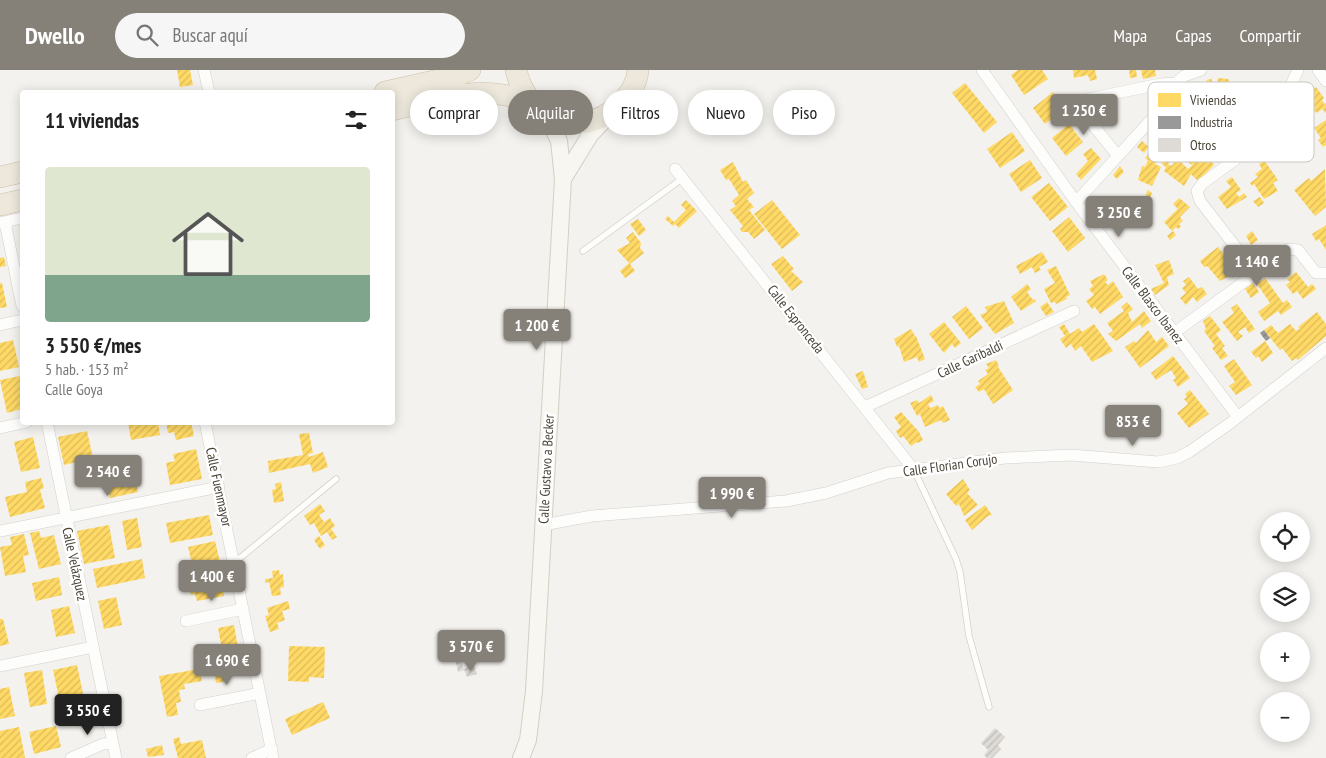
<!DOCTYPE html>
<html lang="es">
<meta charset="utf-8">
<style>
:root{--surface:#fff;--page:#f6f6f6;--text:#222;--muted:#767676;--accent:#868178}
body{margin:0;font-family:"PT Sans Narrow",sans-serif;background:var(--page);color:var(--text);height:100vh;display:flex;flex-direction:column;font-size:19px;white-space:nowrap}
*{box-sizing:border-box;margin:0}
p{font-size:16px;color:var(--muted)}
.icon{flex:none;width:28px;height:28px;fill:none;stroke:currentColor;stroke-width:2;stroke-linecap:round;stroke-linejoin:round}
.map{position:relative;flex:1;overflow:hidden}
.drawer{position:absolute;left:20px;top:20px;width:375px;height:335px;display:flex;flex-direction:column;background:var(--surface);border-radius:5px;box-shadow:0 2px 12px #0003}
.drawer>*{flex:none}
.guide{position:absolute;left:410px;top:20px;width:475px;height:45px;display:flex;gap:10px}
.controls{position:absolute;left:1260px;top:442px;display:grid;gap:10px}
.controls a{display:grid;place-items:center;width:50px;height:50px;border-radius:50%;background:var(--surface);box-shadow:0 2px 12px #0003;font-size:25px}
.price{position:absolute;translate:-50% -42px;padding:0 11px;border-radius:5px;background:var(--accent);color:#fff;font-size:16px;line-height:32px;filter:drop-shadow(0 1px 2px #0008)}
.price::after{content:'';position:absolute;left:50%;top:30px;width:15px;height:11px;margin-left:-8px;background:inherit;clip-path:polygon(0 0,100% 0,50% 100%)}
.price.current{background:#222;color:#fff}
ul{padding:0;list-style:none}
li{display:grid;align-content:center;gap:10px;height:265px;padding:0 25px}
li span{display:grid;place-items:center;height:155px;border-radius:5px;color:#555}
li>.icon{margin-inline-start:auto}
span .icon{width:90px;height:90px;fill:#fffc;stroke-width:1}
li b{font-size:21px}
h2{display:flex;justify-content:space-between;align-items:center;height:60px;padding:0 25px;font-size:21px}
.chip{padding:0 18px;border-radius:22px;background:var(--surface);box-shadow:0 2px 12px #0003;font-size:18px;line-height:45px}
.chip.current{background:var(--accent);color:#fff}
header{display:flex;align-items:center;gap:30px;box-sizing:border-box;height:70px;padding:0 25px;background:var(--accent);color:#fff}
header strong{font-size:24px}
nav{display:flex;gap:28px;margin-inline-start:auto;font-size:18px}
.search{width:350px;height:45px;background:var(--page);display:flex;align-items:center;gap:12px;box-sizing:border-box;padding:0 18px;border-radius:28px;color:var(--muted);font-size:19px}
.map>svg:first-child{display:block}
.homes{fill:url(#homes-hatch)}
.industry{fill:url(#industry-hatch)}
.building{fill:url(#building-hatch)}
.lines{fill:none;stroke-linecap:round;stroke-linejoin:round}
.lane-casing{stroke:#d2d0cb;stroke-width:7}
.street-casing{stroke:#d2d0cb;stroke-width:12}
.secondary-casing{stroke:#d3cfc5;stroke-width:18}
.highway-casing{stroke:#ccbfa9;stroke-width:22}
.lane{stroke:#fdfdfc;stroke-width:5.5}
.street{stroke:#fdfdfc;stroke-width:11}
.secondary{stroke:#f7f6f1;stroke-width:16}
.highway{stroke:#ede8db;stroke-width:21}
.labels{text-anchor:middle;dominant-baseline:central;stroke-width:5;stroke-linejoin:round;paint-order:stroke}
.street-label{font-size:14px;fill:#4b4439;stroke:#fff}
.key{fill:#fff;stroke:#c9c7c4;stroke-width:1}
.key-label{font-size:14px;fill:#4b4439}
</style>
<header>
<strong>Dwello</strong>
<div class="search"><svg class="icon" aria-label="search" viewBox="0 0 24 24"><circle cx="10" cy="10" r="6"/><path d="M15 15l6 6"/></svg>Buscar aquí</div>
<nav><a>Mapa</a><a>Capas</a><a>Compartir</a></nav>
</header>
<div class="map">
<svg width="1326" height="688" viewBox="0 0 1326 688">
<defs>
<pattern id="homes-hatch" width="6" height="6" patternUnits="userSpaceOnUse" patternTransform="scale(1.25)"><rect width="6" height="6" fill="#ffd966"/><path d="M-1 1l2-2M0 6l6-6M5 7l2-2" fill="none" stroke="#dcbb59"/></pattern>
<pattern id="industry-hatch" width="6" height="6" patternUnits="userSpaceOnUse" patternTransform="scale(1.25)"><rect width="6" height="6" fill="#999"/><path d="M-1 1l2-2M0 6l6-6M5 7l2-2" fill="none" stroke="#7f7e7e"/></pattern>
<pattern id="building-hatch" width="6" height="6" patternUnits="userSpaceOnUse" patternTransform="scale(1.25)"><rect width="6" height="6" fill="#dedbd6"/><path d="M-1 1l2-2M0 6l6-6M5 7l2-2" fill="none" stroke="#c0bdb8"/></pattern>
</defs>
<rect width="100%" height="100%" fill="#f4f2ee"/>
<path class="homes" d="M177 0H190L193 15 180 17Z
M1018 0H1042L1048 9 1024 25 1011 5Z
M1073 0H1095L1097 9 1090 11 1088 5 1074 8Z
M1129 0H1136L1137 7 1130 8Z
M1141 0H1155L1156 6 1143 9Z
M1218 8 1228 9 1232 15 1244 17 1242 26 1238 25 1233 31 1215 29V38L1199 36 1198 19 1205 20 1206 11 1209 9H1212V13L1217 14Z
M965 13 997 52 984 63 952 23Z
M1316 17 1324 28 1322 30 1324 34 1326 33V43L1322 39 1317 43 1315 41 1313 43 1314 45 1303 51 1297 42 1304 37 1298 28Z
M1053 22 1066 38 1045 54 1033 38Z
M1326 50V75L1323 77 1318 70 1321 68 1314 58Z
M1069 54 1083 72 1066 86 1052 68Z
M1012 62 1025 81 1000 98 987 79Z
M1142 71 1149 77 1144 83 1137 77Z
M1091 78 1101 89 1081 110 1076 104 1088 91 1083 84Z
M1204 78 1211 86 1209 88 1214 95 1198 111 1191 104 1184 116 1164 101 1166 97 1161 93 1170 83 1175 87 1168 94 1171 96 1178 89 1188 99 1194 94 1191 95 1185 89 1193 82 1196 86Z
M1149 82 1158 90 1155 94 1161 97 1152 116 1138 110 1142 96 1145 97 1148 90 1145 88Z
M1030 90 1042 108 1021 122 1009 104Z
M1264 90 1278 110 1273 113 1278 121 1264 129 1254 114 1252 116 1250 113 1258 107 1255 104 1262 99 1259 94Z
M733 92 743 112 746 110 754 123 747 129 754 137 749 140 765 160 754 169 748 162H742L740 159 743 156 730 140 736 136 732 131 739 125 729 109 726 110 720 100Z
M1120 96 1124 102 1117 109 1113 105Z
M1325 99 1326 137 1315 146 1294 120 1309 108 1311 111Z
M1232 107 1241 120 1236 123 1239 127 1244 123 1247 127 1227 139 1218 127 1231 117 1226 111Z
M1049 113 1068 137 1050 151 1031 127Z
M1148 120 1152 123 1149 129 1145 127Z
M1260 127 1264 133 1258 137 1253 131Z
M1179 128 1190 137 1180 147 1183 151 1179 154 1181 157 1178 159 1176 157 1172 161 1164 152 1178 139 1173 134Z
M686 130 697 141 679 158 675 154 673 156 665 149 668 146 674 152 686 140 681 135Z
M772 130 800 165 782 179 754 144Z
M1069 147 1085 168 1068 182 1052 161Z
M638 149 646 160 639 166 630 154Z
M1326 155V180L1319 169 1316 171 1312 164Z
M1173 161 1176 165 1170 170 1167 166Z
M1252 161 1258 170 1251 175 1246 166Z
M633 162 641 173 640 178 644 183 630 194 635 201 625 208 620 201 629 193 617 180 630 173 626 168Z
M1218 177 1237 202 1220 211 1207 196 1204 197 1200 191Z
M1042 182 1048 192 1039 197 1041 200 1035 203 1032 197 1020 204 1016 196Z
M783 186 794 199 791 201 803 212 792 221 771 194Z
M4 187 6 196 0 197V188Z
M1169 190 1174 204 1167 207 1169 215 1155 225 1151 219 1164 213 1155 195Z
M1056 196 1070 225 1066 227 1067 229 1056 234 1055 232 1051 233 1044 219 1055 213 1047 200Z
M1296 202 1308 217 1312 214 1316 219 1303 229 1297 221 1293 224 1286 215 1290 212 1287 209Z
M1104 204 1108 210 1105 212 1108 215 1113 211 1123 227 1100 244 1095 237 1092 239 1086 231 1094 225 1089 219 1093 216 1090 211Z
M1189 207 1198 219 1202 217 1207 224 1197 232 1193 227 1186 235 1180 228 1186 223 1182 218 1186 215 1183 211Z
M1265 208 1283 233 1287 230 1292 237 1281 245 1278 241 1264 251 1258 242 1270 233 1257 214Z
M0 213H2L7 237 0 238Z
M1253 213 1259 222 1251 228 1245 219Z
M1027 214 1031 219 1027 222 1033 230 1035 229 1036 231 1021 241 1011 227Z
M1004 231 1014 253 995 264 980 245 987 242 985 237Z
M1047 232 1054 242 1046 246 1040 237Z
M1127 232 1133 239 1128 243 1132 252 1144 241 1151 251 1142 258 1140 254 1116 271 1108 264 1113 261 1107 253 1124 241 1121 237Z
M1237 234 1255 259 1249 263 1245 257 1238 262 1243 266 1237 271 1222 252 1234 243 1231 238Z
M966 236 983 258 969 269 952 247Z
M1317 242 1326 254V266L1298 290 1296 288 1292 291 1282 278 1280 280 1264 260 1271 255 1278 263 1290 254 1296 261 1300 258 1298 257Z
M1210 246 1221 260 1216 264 1225 276 1222 278 1228 286 1221 290 1212 278 1215 276 1204 261 1206 259 1203 251Z
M944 252 961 273 955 278 952 274 944 283 929 264Z
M1064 254 1070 264 1079 258 1082 262 1094 254 1113 281 1092 292 1081 276 1075 281 1071 274 1066 278 1060 269 1065 266 1059 257Z
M911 259 915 266H916L925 289 919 292 917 287 904 292 899 276 897 277 894 269Z
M1148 260 1156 272 1162 267 1169 276 1140 298 1125 277 1134 271 1136 273Z
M13 270 19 297 0 301V273Z
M1265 271 1273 283 1262 292 1258 286 1256 288 1251 282Z
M1173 286 1190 308 1178 317 1173 310 1176 308 1171 300 1156 310 1151 303Z
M1234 289 1252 315 1236 325 1229 316 1235 312 1224 296Z
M996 290 999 296 998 297 1013 320 993 334 984 319 979 322 975 317 980 314 978 311 988 304 985 300 989 298 986 294Z
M863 301 868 317 862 319 855 304Z
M20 306 22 339 7 343 0 310Z
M1190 320 1209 344 1189 358 1177 343 1188 334 1184 329 1187 327 1185 324Z
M931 325 934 331 928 334 930 338 938 335 939 338 943 336 950 350 943 353 941 350 925 357 920 344 917 346 910 333 917 330 919 333Z
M901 342 919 362 923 370 918 373 917 372 911 376 903 366 900 368 896 361 901 357 894 347Z
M128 352H158L160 365 131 370Z
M166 352H191L194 366 176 370 174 362 168 363Z
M87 361 93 388 64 395 58 367Z
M309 363 313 383 308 384 309 387 323 382 328 397 313 403 310 394 269 403 268 391 303 385 299 364Z
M33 367 40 398 21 402 14 372Z
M196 379 202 409 170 415 166 393 175 391 173 384Z
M132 398 138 422 110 428 104 404Z
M41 408 44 418 40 420 45 438 10 447 5 427 27 422 25 412Z
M963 409 970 420 967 423 978 435 964 446 959 434 956 436 946 424Z
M281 412 284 431 274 433 272 420 276 419 275 414Z
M320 434 325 441 319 445 324 452 330 448 335 456 331 459 337 467 332 470 327 462 321 466 314 453 310 455 304 446Z
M985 435 992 445 988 446 972 460 965 450Z
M209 445 213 465 170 473 166 453Z
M137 448 142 477 127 480 122 451Z
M109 455 115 488 84 494 77 461Z
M39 461 41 468 54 465 61 494 39 499 30 463Z
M24 464 29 485 23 486 26 502 5 506 0 477 12 475 10 467Z
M319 466 325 475 320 479 314 470Z
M215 471 220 492 193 498 188 477Z
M142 489 145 508 97 518 93 499Z
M279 500 280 505 283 504 284 517 280 518 281 525 272 526 269 512 265 513V509L273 508 272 501Z
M220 506 224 526 197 531 195 524 191 525 188 512Z
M59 507 62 525 36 531 32 513Z
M116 527 122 555 104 559 98 531Z
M288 531 290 539 282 541 285 550 277 553 279 559 270 562 265 546 269 545 267 538Z
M69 536 75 563 56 567 51 540Z
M0 549H3L9 574 0 576Z
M234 555 240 589 236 590 238 602 227 604 228 611 216 613 214 599H218L216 586 223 585 218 558Z
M289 576 325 577 324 608 309 607V612L288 611Z
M77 595 85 633 61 638 53 600Z
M199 599 202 611 184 614 185 619 179 620 181 632 176 633 178 645 167 647 159 606Z
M42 600 47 634 30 637 24 603Z
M9 617 15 646 0 649V619Z
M323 632 330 648 292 665 285 649Z
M56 656 61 677 34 684 29 662Z
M19 657 25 688H0V661Z
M179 667 181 674 202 670 206 688H178L173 669Z
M162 675 164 685 148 687 146 679Z"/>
<path class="industry" d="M1264 260 1270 268 1266 271 1260 263Z"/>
<path class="building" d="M465 578 468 585 461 587 463 591H461L464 600 458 602 454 584Z
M474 596 477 604 467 607 464 599Z
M995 658 1005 667 998 675 1001 679 992 688H987L984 685 988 680 981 673Z"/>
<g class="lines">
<g class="lane-casing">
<path id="lane" d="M583 181 683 108
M914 400 956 489 960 502 969 566 989 637
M233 490 240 488 336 409"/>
</g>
<g class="street-casing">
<path id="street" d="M204 0 209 22
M982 0 1076 132 1238 347
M1318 0 1326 11
M1118 86 1081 40V33L1088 29 1160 14 1176 13 1184 6 1201 0
M675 99 914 400
M1076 132 1170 29 1176 13
M5 152 22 236
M0 153 22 148
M1255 202 1200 131 1197 121 1203 113 1258 73 1267 64 1298 0
M0 255 22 250
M1174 263 1289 179 1298 180 1316 203H1326
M865 337 1074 241
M47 352 116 688
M205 352 273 688
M0 358 27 352
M543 455 592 446 786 431 826 423 888 403 1005 388 1071 385 1158 392 1177 388 1189 382 1229 354 1326 278
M0 461 219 417
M186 551 243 539
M0 596 93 577
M200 635 260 623
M71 688 103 674 113 673
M252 688 272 679"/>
</g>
<g class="secondary-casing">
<path id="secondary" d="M563 109 590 65 608 46
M521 688 528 670 534 621 563 109 559 71 547 46"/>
</g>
<g class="highway-casing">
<path id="highway" d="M516 0C527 49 579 71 618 36 628 27 637 14 638 0
M385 22 456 6 470 0
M392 40C430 32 475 16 513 27 520 29 528 34 535 37
M0 107 22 102
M0 135 22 130"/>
</g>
<use href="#lane" class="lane"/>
<use href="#street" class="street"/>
<use href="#secondary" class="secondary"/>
<use href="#highway" class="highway"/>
</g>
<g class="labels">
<g class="street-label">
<text transform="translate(1153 235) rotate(53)">Calle Blasco Ibanez</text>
<text transform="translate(796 249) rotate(52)">Calle Espronceda</text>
<text transform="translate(970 289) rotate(-25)">Calle Garibaldi</text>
<text transform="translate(950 395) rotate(-8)">Calle Florian Corujo</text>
<text transform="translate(546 399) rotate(-87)">Calle Gustavo a Becker</text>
<text transform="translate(219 417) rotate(78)">Calle Fuenmayor</text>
<text transform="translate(75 494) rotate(78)">Calle Velázquez</text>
</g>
</g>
<rect x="1148" y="12" width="166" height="80" rx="8" class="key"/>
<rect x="1158" y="23" width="23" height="14" fill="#ffd966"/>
<rect x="1158" y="46" width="23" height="13" fill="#999"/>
<rect x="1158" y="68" width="23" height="14" fill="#dedbd6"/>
<g class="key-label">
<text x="1190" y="35">Viviendas</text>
<text x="1190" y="57">Industria</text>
<text x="1190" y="80">Otros</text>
</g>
</svg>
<div class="controls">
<a><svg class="icon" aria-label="locate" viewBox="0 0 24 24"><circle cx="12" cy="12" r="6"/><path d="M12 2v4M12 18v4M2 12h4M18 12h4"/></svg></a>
<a><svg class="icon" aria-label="layers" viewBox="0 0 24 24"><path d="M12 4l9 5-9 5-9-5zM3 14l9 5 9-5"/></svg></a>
<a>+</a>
<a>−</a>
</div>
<b class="price" style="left:1084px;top:66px">1 250 €</b>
<b class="price" style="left:1119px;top:168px">3 250 €</b>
<b class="price" style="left:1257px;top:217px">1 140 €</b>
<b class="price" style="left:537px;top:281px">1 200 €</b>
<b class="price" style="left:1133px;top:377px">853 €</b>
<b class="price" style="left:108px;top:427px">2 540 €</b>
<b class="price" style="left:732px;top:449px">1 990 €</b>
<b class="price" style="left:212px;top:532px">1 400 €</b>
<b class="price" style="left:471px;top:602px">3 570 €</b>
<b class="price" style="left:227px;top:616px">1 690 €</b>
<b class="price current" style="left:88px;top:666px">3 550 €</b>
<div class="guide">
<a class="chip">Comprar</a>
<a class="chip current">Alquilar</a>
<a class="chip">Filtros</a>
<a class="chip">Nuevo</a>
<a class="chip">Piso</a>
</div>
<section class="drawer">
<h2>11 viviendas<svg class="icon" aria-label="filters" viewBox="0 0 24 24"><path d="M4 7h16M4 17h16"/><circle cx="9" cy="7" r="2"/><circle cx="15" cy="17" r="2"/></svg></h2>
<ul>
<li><span style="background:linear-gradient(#dfe7d0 70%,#7fa58c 0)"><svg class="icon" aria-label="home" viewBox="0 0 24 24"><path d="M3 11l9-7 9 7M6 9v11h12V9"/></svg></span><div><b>3 550 €/mes</b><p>5 hab. · 153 m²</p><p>Calle Goya</p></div></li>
</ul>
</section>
</div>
